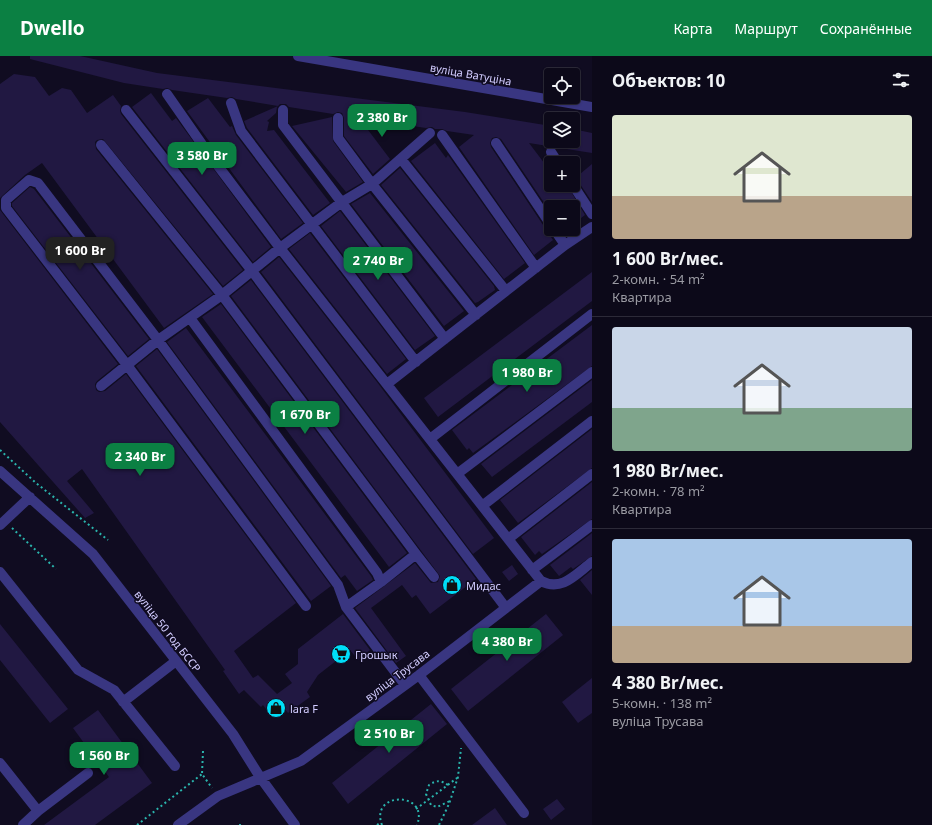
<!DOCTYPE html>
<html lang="ru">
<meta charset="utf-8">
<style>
:root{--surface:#0c0919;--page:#151222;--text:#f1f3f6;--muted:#9a9aa2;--line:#2c2a38;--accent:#0b8043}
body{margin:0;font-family:"Noto Sans",sans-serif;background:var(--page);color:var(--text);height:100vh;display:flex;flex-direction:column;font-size:15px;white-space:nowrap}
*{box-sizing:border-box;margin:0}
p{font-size:13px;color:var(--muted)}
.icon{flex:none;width:22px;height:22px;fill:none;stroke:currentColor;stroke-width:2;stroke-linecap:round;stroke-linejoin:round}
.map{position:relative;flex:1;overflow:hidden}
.side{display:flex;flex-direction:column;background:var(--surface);width:340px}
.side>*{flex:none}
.fabs{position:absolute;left:544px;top:12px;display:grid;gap:8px}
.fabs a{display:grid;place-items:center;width:36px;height:36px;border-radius:4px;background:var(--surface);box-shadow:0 1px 3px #0004,0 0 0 1px var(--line);font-size:20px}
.price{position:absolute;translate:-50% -34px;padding:0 9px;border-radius:8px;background:var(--accent);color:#fff;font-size:13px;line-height:26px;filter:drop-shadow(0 1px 2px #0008)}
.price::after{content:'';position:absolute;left:50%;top:24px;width:12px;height:9px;margin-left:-6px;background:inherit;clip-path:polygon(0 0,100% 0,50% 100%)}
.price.selected{background:#222;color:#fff}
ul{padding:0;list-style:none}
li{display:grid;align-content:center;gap:8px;height:212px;padding:0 20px}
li+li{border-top:1px solid var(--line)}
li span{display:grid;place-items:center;height:124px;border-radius:4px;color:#555}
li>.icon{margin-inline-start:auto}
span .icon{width:72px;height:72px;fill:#fffc;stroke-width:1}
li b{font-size:17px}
h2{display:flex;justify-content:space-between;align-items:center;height:48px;padding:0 20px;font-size:17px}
header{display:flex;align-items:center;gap:24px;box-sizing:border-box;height:56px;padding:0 20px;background:var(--accent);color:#fff}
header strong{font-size:19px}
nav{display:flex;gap:22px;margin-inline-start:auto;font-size:14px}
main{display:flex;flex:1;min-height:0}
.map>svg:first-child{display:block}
.building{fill:#211842}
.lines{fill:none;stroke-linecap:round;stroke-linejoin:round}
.path{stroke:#2ab5ad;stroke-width:2;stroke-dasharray:2 3;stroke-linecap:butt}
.minor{stroke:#393681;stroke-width:10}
.labels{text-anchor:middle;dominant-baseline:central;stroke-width:3;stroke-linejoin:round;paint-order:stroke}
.street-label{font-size:11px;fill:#d2ccff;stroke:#100c21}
.poi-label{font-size:11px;fill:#d2ccff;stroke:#100c21;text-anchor:start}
</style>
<header>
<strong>Dwello</strong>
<nav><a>Карта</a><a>Маршрут</a><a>Сохранённые</a></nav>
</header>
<main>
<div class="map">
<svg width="592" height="769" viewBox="0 0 592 769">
<rect width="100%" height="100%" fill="#100c21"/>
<path class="building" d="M30 0H80L157 17 465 56 551 70V87V85H573V73L592 77V97L529 87 551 116V129H567L585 159 573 168V151H551V157L501 83 496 81 492 82 490 87 491 91 553 184 534 199 459 91 474 79 447 75 442 73H435L432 71 426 72 359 62 390 103 373 118 344 80V62L342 57 338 56 333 58 289 51 286 48H280L277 51 276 57 267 65 269 66 267 75 274 74 330 147 313 159 247 72 244 65 278 50 236 43 232 41 227 42 172 34 167 32 163 33 124 27 30 3Z
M14 18 35 21 49 40 62 32 71 34 87 57 113 39 121 50 120 55 121 58 243 214 223 230 103 83 97 84 95 86 96 93 213 238 164 272 42 107 25 119 0 142V28Z
M151 37 172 65 176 62 271 191 253 206 132 51Z
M208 42 230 71 232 70 236 79 303 167 281 183 187 55Z
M332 61 333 85 363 126 346 136 292 70Z
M435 87 446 102 448 99 525 207 504 223 411 105Z
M592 108V146L578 125 574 123Z
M400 112 494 230 495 234 478 246 475 247 381 129Z
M30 131 34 133 149 283 128 300 12 150V147Z
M370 137 464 255 444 270 351 148Z
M0 154 118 308 97 325 95 328 96 334 99 336 105 335 126 318 296 547 234 595 253 622 258 619 277 638 292 627 285 618 298 608V593L343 558 370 594 358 604 350 594 318 619 307 636 310 641 288 657 284 652 272 661 263 649 261 651 244 634 239 638 223 615 225 614 82 413 67 425 94 457 85 462 0 366Z
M340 155 435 280 415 294 321 170Z
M310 177 406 303 387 318 289 193Z
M279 201 377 326 494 482 473 498 261 216Z
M592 216V245L438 361 424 342Z
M251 224 476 523 430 558 416 539 412 542 402 529 371 552 406 600 396 607 355 552 415 507 431 527 438 526 440 520 231 240Z
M221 248 407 497 389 511 202 261Z
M592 269V310L473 397 469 392 467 394 452 374Z
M186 272 371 520 373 524 357 535 345 519 341 522 167 286Z
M157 293 331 530 311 545 136 310Z
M592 324V346L492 421 481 408Z
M592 373V412L518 467 500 444Z
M592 426V463L542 498 539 495 535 499 521 481Z
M592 477V500L573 513 571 511 559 520 550 509Z
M512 509 518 518 509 525 502 516Z
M592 514V539L580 524Z
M546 558 563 579 468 655 451 633Z
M0 568 68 653 50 667 0 604Z
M592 622V657L578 667 562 646Z
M431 648 447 668 348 748 332 727Z
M98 654 152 727 95 769H44L109 721 73 672Z
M557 743 565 753 551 764 543 753Z
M495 752 507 769H472Z"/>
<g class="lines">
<path class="path" d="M0 394 36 427 108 484
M12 472 56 513
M203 695 202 718 212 732
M448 729C440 724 437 724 429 729L426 738 431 749 437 751 450 745
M416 753 457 722
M137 769 202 718
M239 769H241
M377 769 381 766
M382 769C369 735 430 735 417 769
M439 769 449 748 458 721 461 692"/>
<path class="minor" d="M298 0 592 51
M167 38 206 94 280 192 541 525C562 536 576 518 592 506
M231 47 241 75 416 306
M126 54 252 215 506 552
M283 54V69L445 283
M338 62V82L372 128 476 259
M442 79 536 212
M496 87 551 169
M101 89 222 239 416 498 381 526
M551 96 558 107
M401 103 506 235
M573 129 592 158
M554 173 565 189
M190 262 377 517 381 526 346 551
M387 328 565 189 592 171
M101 330 158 284 222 239 280 192 342 146 372 128 430 77
M430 383 592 258
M0 415 93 498 233 678 260 721 295 769
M457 418 592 316
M482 450 592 365
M0 469 30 441
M508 483 592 418
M416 498 434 521
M532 514 592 469
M0 516 78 614 114 634 175 710
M306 550 127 309 6 152V144L29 124 38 127 158 284 338 529 346 551 405 629
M419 619 524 757
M123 646 176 605
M0 707 38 755 23 769
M38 755 88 717
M178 769 218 740 301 705 419 619 541 525"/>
</g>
<defs>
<g id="shop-disc" transform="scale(1)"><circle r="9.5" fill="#00ddf7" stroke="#100c21"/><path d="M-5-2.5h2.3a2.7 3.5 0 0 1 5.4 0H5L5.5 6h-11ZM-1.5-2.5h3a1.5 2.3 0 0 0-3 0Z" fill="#111"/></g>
<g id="supermarket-disc" transform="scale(1)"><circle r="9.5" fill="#00ddf7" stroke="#100c21"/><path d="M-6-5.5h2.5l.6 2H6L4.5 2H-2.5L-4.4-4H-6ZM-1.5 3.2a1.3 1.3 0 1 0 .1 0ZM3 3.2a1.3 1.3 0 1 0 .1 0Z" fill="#111"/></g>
</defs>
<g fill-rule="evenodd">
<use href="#shop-disc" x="452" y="529"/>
<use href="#supermarket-disc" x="341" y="598"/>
<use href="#shop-disc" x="276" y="652"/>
</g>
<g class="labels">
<g class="street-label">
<text transform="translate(471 18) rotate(10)">вуліца Ватуціна</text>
<text transform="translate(168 575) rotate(52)">вуліца 50 год БССР</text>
<text transform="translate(397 619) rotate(-37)">вуліца Трусава</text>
</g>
<g class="poi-label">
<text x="466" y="529">Мидас</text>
<text x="355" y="598">Грошык</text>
<text x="290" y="652">lara F</text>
</g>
</g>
</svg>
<div class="fabs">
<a><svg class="icon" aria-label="locate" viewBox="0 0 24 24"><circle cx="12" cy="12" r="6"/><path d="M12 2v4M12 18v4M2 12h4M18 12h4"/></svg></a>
<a><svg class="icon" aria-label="layers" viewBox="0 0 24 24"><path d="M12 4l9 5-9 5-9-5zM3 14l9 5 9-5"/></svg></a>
<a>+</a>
<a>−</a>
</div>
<b class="price" style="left:382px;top:82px">2 380 Br</b>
<b class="price" style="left:202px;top:120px">3 580 Br</b>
<b class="price selected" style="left:80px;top:215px">1 600 Br</b>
<b class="price" style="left:378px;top:225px">2 740 Br</b>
<b class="price" style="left:527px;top:337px">1 980 Br</b>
<b class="price" style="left:305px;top:379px">1 670 Br</b>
<b class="price" style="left:140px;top:421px">2 340 Br</b>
<b class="price" style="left:507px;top:606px">4 380 Br</b>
<b class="price" style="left:389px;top:698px">2 510 Br</b>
<b class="price" style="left:104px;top:720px">1 560 Br</b>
</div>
<section class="side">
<h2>Объектов: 10<svg class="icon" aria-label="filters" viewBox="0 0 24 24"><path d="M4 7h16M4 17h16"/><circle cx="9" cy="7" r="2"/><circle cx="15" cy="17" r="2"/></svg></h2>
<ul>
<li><span style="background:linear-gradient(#dfe7d0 65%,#b9a48a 0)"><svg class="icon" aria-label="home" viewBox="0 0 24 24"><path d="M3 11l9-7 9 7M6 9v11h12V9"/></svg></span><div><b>1 600 Br/мес.</b><p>2-комн. · 54 m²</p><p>Квартира</p></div></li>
<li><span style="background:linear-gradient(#c9d6e8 65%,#7fa58c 0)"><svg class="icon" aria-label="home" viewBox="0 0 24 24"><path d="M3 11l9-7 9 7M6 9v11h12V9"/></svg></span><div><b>1 980 Br/мес.</b><p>2-комн. · 78 m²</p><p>Квартира</p></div></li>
<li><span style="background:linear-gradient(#a9c7e8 70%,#b9a48a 0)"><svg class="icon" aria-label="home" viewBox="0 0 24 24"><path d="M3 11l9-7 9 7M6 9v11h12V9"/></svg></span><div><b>4 380 Br/мес.</b><p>5-комн. · 138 m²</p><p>вуліца Трусава</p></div></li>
</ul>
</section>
</main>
